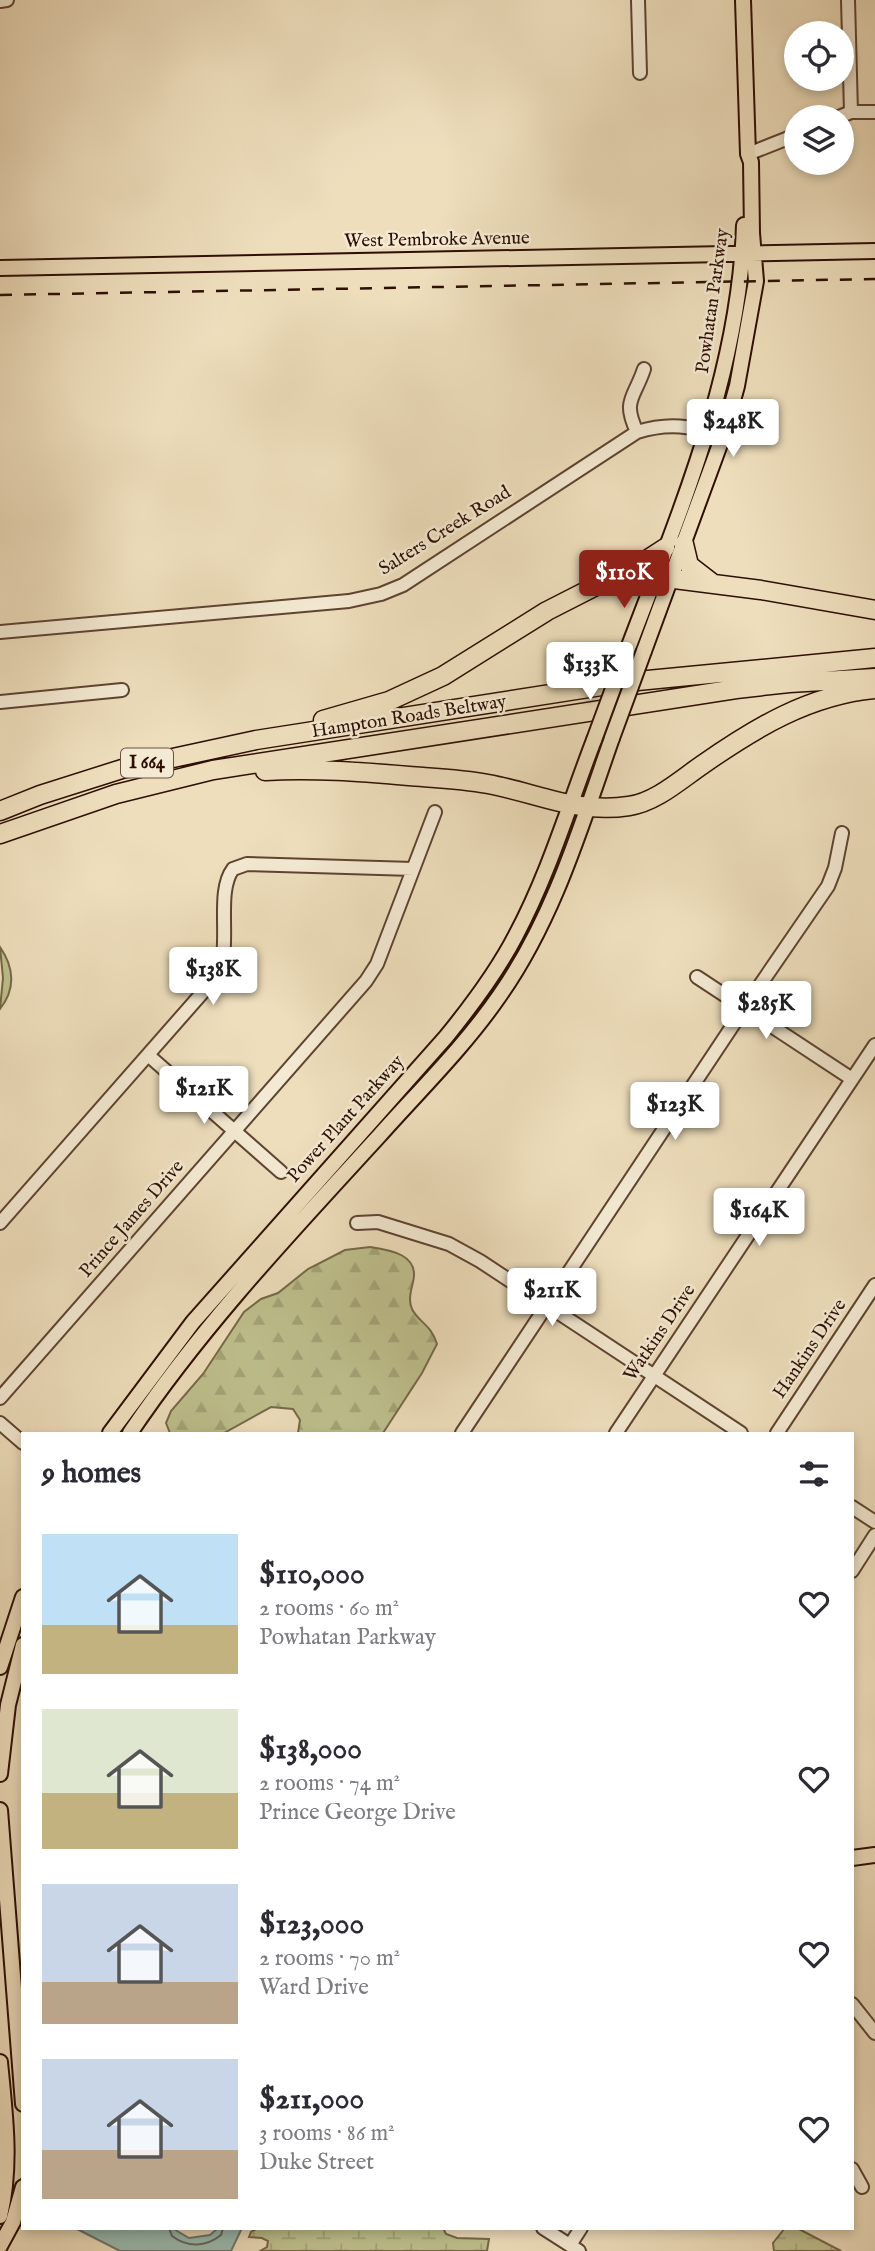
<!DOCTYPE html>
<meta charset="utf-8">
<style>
:root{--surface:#fff;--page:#f7f7f7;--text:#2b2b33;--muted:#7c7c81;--accent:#8f2418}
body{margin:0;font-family:"IM FELL English",serif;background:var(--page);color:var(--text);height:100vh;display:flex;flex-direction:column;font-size:26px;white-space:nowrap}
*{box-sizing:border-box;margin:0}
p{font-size:23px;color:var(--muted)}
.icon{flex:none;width:38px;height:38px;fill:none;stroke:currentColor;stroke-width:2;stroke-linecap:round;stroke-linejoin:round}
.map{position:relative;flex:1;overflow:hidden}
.side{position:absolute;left:21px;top:1432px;width:833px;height:798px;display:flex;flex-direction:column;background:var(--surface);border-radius:0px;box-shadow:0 4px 10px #0003}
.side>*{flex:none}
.tools{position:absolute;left:784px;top:21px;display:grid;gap:14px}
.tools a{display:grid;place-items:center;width:70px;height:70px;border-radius:50%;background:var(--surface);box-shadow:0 4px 10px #0003;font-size:35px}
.price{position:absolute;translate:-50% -60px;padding:0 16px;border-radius:7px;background:#fff;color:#222;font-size:23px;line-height:46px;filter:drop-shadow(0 2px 4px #0008)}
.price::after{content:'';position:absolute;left:50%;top:42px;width:21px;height:16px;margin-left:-10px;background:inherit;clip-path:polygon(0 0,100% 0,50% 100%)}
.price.active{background:var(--accent);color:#fff}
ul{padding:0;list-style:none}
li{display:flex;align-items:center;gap:21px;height:175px;padding:0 21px}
li span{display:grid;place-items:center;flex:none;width:196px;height:140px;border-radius:0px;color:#555}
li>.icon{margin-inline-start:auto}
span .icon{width:84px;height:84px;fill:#fffc;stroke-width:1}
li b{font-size:30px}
h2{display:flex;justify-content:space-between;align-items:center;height:84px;padding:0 21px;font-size:30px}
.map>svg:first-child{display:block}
.green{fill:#bec08d;stroke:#766848;stroke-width:2}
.forest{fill:url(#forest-firs);stroke:#766848;stroke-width:2}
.wetland{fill:url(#wetland-marsh);stroke:#766848;stroke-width:2}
.water{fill:#99bcb2;stroke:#6e776c;stroke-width:2}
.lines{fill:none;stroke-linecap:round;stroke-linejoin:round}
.shore{stroke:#64665b;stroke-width:2}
.minor-casing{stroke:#5e4332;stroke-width:16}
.major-casing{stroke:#2e0f04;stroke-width:18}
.highway-casing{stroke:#2e0f04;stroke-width:21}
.minor{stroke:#f4ead3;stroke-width:12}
.major{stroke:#eedebc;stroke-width:14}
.highway{stroke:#eedebc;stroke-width:18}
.rail{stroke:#2e0f04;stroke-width:2.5;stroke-dasharray:12 12;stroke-linecap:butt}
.major-bridge-casing{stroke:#2e0f04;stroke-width:18;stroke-linecap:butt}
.major-bridge{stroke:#eedebc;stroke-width:14}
.labels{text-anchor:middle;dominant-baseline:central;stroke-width:5;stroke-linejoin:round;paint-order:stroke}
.shield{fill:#f4ead3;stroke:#695142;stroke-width:2}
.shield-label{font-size:18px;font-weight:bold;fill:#2e0f04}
.street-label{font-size:19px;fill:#2e0f04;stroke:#f4ead3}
</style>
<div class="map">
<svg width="875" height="2251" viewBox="0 0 875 2251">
<defs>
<pattern id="forest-firs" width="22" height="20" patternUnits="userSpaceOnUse" patternTransform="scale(1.75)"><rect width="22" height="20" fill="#bec08d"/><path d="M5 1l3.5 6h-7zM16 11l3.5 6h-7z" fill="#a4a478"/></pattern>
<pattern id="wetland-marsh" width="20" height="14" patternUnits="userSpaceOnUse" patternTransform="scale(1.75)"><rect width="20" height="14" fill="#bec08d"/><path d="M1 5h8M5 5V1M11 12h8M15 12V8" fill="none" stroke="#a4a478"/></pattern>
</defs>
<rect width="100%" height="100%" fill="#eedebc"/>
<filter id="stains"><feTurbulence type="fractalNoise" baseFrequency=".00286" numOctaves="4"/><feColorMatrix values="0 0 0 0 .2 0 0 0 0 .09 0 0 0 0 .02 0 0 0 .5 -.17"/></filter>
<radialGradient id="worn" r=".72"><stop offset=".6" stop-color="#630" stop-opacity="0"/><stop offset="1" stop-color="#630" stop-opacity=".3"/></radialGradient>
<path class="green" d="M0 947C14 967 16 989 0 1009L3 978Z"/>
<path class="forest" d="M370 1247C391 1250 420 1255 413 1282 411 1290 408 1301 412 1309 418 1322 431 1324 437 1344L422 1373 383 1433H298L300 1420 293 1409 271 1407 224 1433H170L166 1423 171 1411 203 1374 244 1312 261 1299 278 1293 308 1269 345 1250Z"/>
<path class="wetland" d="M258 2228H443L446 2234 457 2238 489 2239 487 2251H260L267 2247 268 2241 262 2238 249 2237 251 2232Z
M785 2228H797L841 2251H774L773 2243Z"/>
<path class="water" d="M75 2228H172L189 2238 210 2235 218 2228H242L231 2251H120Z"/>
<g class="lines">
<path class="shore" d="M169 2228 172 2236C188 2248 206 2247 221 2235L223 2228"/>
<g class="minor-casing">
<path id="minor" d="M638 0 640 73
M848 0 851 112
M0 1 7 0
M839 117 851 112H875
M748 154 796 135
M637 432C622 400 634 399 644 369
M0 632 349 601 381 594 403 585 637 432C669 422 691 426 723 436
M0 702 122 690
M697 977 852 1079
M148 1055 281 1172
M0 1223 218 975C232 944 215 893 233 869L247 864 413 869
M357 1223 378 1222 449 1244 480 1261 741 1433
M0 1398 366 981 377 964 435 812
M0 1423 23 1443
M462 1433 745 1007 828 886 835 868 842 833
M616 1433 875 1045
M777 1433 875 1285
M852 1507 875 1522
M852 1571 875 1535
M852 2004 875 2033
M852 2169 862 2187
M543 2228 579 2251
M570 2245 581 2228"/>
</g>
<g class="major-casing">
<path id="major" d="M0 268 875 251
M644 651 723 436 737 386 756 281 752 233 751 162 748 154 743 0
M618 675C672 529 739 383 744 225
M110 1433 193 1322 446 1037C472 1005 497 972 516 935 549 873 569 805 594 740
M130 1433C202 1326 292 1231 379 1136 420 1090 465 1046 500 995 554 918 581 826 612 738
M0 1667 23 1597
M0 1774 8 1705 23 1645
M0 1810 23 2104
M852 1858 875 1855
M0 2062C5 2114 12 2164 0 2216
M0 2246 13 2222 23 2187"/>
</g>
<g class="highway-casing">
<path id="highway" d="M684 544 689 565 711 582
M620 575 635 574 761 590 875 610
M323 720 389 701 443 676 547 611 645 561 665 548
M265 771C313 768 361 772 409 776 435 778 462 779 488 784 537 793 577 814 629 806 656 802 680 780 702 765 755 728 809 695 875 689
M0 811 40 795 122 769 256 740 627 682 875 658
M0 834 116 794 213 770 736 689 789 683 875 678"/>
</g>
<use href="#minor" class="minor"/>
<use href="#major" class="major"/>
<use href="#highway" class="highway"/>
<path class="rail" d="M0 295 875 279"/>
<g class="major-bridge-casing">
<path id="major-bridge" d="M612 738 644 651
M594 740 618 675"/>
</g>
<use href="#major-bridge" class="major-bridge"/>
</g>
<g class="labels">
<rect class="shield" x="121" y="748.5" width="52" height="29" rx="5"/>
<g class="shield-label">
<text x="147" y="763">I 664</text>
</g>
<g class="street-label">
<text transform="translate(437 240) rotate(-1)">West Pembroke Avenue</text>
<text transform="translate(713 301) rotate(-82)">Powhatan Parkway</text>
<text transform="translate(445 531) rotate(-32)">Salters Creek Road</text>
<text transform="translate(409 717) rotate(-9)">Hampton Roads Beltway</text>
<text transform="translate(346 1119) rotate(-48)">Power Plant Parkway</text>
<text transform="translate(132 1219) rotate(-49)">Prince James Drive</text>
<text transform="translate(660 1333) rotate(-56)">Watkins Drive</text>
<text transform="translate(810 1349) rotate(-56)">Hankins Drive</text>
</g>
</g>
<rect width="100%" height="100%" filter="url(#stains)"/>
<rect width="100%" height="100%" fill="url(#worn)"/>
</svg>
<div class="tools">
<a><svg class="icon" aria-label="locate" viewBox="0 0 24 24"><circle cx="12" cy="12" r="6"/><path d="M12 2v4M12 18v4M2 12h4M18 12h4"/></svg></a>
<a><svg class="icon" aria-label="layers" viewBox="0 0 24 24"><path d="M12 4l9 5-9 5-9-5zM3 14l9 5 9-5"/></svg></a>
</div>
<b class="price" style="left:733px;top:459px">$248K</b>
<b class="price active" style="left:624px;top:610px">$110K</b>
<b class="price" style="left:590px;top:702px">$133K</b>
<b class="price" style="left:213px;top:1007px">$138K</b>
<b class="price" style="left:766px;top:1041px">$285K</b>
<b class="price" style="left:204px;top:1126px">$121K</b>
<b class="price" style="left:675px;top:1142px">$123K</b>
<b class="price" style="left:759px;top:1248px">$164K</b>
<b class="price" style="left:552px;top:1328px">$211K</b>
<section class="side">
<h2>9 homes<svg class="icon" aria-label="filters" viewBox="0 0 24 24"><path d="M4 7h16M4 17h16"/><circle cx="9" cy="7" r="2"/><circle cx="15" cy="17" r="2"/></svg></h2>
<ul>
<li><span style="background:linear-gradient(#bfe0f5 65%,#c2b280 0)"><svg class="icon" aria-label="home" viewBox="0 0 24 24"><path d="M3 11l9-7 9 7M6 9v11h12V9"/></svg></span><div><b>$110,000</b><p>2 rooms · 60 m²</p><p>Powhatan Parkway</p></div><svg class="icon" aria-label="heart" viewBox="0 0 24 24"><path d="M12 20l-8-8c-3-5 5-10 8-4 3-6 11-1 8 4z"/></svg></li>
<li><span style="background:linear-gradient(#dfe7d0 60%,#c2b280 0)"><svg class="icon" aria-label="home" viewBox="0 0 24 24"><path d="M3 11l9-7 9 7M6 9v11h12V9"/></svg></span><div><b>$138,000</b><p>2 rooms · 74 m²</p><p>Prince George Drive</p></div><svg class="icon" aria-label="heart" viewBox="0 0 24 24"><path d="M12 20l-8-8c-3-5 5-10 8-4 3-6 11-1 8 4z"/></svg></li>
<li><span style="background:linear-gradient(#c9d6e8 70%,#b9a48a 0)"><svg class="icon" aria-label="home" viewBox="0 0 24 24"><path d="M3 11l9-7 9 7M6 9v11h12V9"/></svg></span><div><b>$123,000</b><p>2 rooms · 70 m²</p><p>Ward Drive</p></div><svg class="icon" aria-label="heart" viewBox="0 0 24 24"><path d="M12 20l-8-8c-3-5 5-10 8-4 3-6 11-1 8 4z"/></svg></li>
<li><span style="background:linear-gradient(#c9d6e8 65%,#b9a48a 0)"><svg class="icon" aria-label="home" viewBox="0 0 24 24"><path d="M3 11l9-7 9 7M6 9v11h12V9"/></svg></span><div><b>$211,000</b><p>3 rooms · 86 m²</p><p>Duke Street</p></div><svg class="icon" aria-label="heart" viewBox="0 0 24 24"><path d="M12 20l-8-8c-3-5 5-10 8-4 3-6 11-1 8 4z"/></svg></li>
</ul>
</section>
</div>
